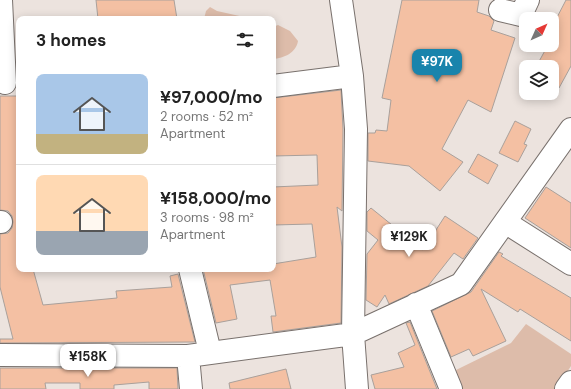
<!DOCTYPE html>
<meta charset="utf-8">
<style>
:root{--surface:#fff;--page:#f6f6f6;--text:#222;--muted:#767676;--line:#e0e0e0;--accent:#1984ac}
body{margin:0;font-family:"DM Sans",sans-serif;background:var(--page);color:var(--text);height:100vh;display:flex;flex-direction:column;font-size:15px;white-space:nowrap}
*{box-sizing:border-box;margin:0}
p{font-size:13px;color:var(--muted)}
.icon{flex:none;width:22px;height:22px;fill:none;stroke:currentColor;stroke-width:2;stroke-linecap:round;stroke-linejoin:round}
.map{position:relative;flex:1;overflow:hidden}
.sheet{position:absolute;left:16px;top:16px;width:260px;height:256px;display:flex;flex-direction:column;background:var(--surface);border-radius:8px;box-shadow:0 2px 10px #0003}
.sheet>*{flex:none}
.needle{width:26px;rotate:45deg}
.tools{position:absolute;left:519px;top:12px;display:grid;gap:8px}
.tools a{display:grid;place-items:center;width:40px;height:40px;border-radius:8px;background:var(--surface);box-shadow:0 2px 10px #0003;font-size:20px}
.price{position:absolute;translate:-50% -34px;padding:0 9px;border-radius:8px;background:#fff;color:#222;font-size:13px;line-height:26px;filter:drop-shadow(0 1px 2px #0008)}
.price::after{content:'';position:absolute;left:50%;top:24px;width:12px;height:9px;margin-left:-6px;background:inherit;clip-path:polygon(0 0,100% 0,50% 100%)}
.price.active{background:var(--accent);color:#fff}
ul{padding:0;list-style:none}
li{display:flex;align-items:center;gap:12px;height:100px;padding:0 20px}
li+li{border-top:1px solid var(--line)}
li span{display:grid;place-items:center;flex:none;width:112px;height:80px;border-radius:8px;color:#555}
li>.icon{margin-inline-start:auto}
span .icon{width:48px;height:48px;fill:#fffc;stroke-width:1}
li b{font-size:17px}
h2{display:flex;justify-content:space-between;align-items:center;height:48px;padding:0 20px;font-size:17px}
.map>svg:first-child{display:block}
.green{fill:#ddbcaa}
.building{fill:#f4c0a3;stroke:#a9a09b}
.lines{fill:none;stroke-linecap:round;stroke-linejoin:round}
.minor-casing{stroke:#79716d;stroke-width:24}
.minor{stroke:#fff;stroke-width:22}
</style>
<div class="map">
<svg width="571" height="389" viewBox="0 0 571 389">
<rect width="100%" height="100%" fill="#ece3de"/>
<path class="green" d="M210 7 217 11 244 17 246 19H204L206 11Z
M278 25 290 31 298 41C296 53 284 58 273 59V27Z
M526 324 571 354V366L556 389H461L456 370 511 343Z"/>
<path class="building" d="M96 0H174L177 19H98Z
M402 0H479L477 12 489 16 494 21 491 30 515 38 491 112 468 100 442 149 463 162 440 191 409 166 368 161V133H375L376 130 387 131 391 100 382 98Z
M566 0H571V66L559 88 552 84V67H536L548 45H552V27Z
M341 90 343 129 342 211 337 207 342 247 341 323 273 332 271 316H276L270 280 230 285 237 319 216 323 203 269H273V264L316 257 312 224 273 225V187L318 185 317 155 273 156V98Z
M0 96H19V269H33L43 305 117 298 116 291 172 287 170 276 178 274 195 342 0 343V339H13L0 287V234L8 233 12 228 13 222 12 216 8 211 0 210Z
M515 121 531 129 524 144 527 145 518 162 499 153Z
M478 154 498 165 488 184 468 172Z
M546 187 571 203V248L525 218Z
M371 208 423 250 445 216 478 238 463 259 454 253 428 286 389 304 385 295 377 307 366 300 367 254 378 240 367 231V212Z
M499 252 503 254 501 256 571 298V341L520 309 518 312 481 289 506 341 473 356 469 349 451 357 432 311 471 292Z
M410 322 437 389H375L371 375 404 367 398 353 415 345 406 323Z
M0 368H177L178 389H149V382L114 385V389H80V383H45L46 389H0Z
M286 369 291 389H230L229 383Z"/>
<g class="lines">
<g class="minor-casing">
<path id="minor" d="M1 0 5 83
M341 0 352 76 356 129 353 334 357 389
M500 10 521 15 528 0
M273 86 352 76
M0 222H1
M505 222 571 264
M190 269 210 352
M416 304 451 389
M0 355 188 356 353 334 461 284 571 129
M188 356 191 389
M566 389 571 382"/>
</g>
<use href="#minor" class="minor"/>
</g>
</svg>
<div class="tools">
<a><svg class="needle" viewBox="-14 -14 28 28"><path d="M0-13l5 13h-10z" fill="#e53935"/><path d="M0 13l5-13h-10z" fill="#767676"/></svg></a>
<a><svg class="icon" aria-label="layers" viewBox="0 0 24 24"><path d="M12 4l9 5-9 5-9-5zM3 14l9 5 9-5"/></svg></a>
</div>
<b class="price active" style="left:437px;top:83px">¥97K</b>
<b class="price" style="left:409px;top:258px">¥129K</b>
<b class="price" style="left:88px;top:378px">¥158K</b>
<section class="sheet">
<h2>3 homes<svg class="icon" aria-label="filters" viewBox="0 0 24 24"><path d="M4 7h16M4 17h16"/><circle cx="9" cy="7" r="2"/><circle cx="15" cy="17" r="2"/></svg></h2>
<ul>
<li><span style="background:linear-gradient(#a9c7e8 75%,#c2b280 0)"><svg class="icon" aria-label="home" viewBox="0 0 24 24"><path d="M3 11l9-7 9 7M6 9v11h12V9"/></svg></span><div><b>¥97,000/mo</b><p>2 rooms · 52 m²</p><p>Apartment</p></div></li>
<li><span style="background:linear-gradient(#ffd9b3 70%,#9aa5b1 0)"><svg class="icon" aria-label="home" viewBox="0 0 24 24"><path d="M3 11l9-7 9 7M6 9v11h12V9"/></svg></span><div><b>¥158,000/mo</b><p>3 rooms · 98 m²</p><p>Apartment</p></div></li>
</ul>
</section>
</div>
